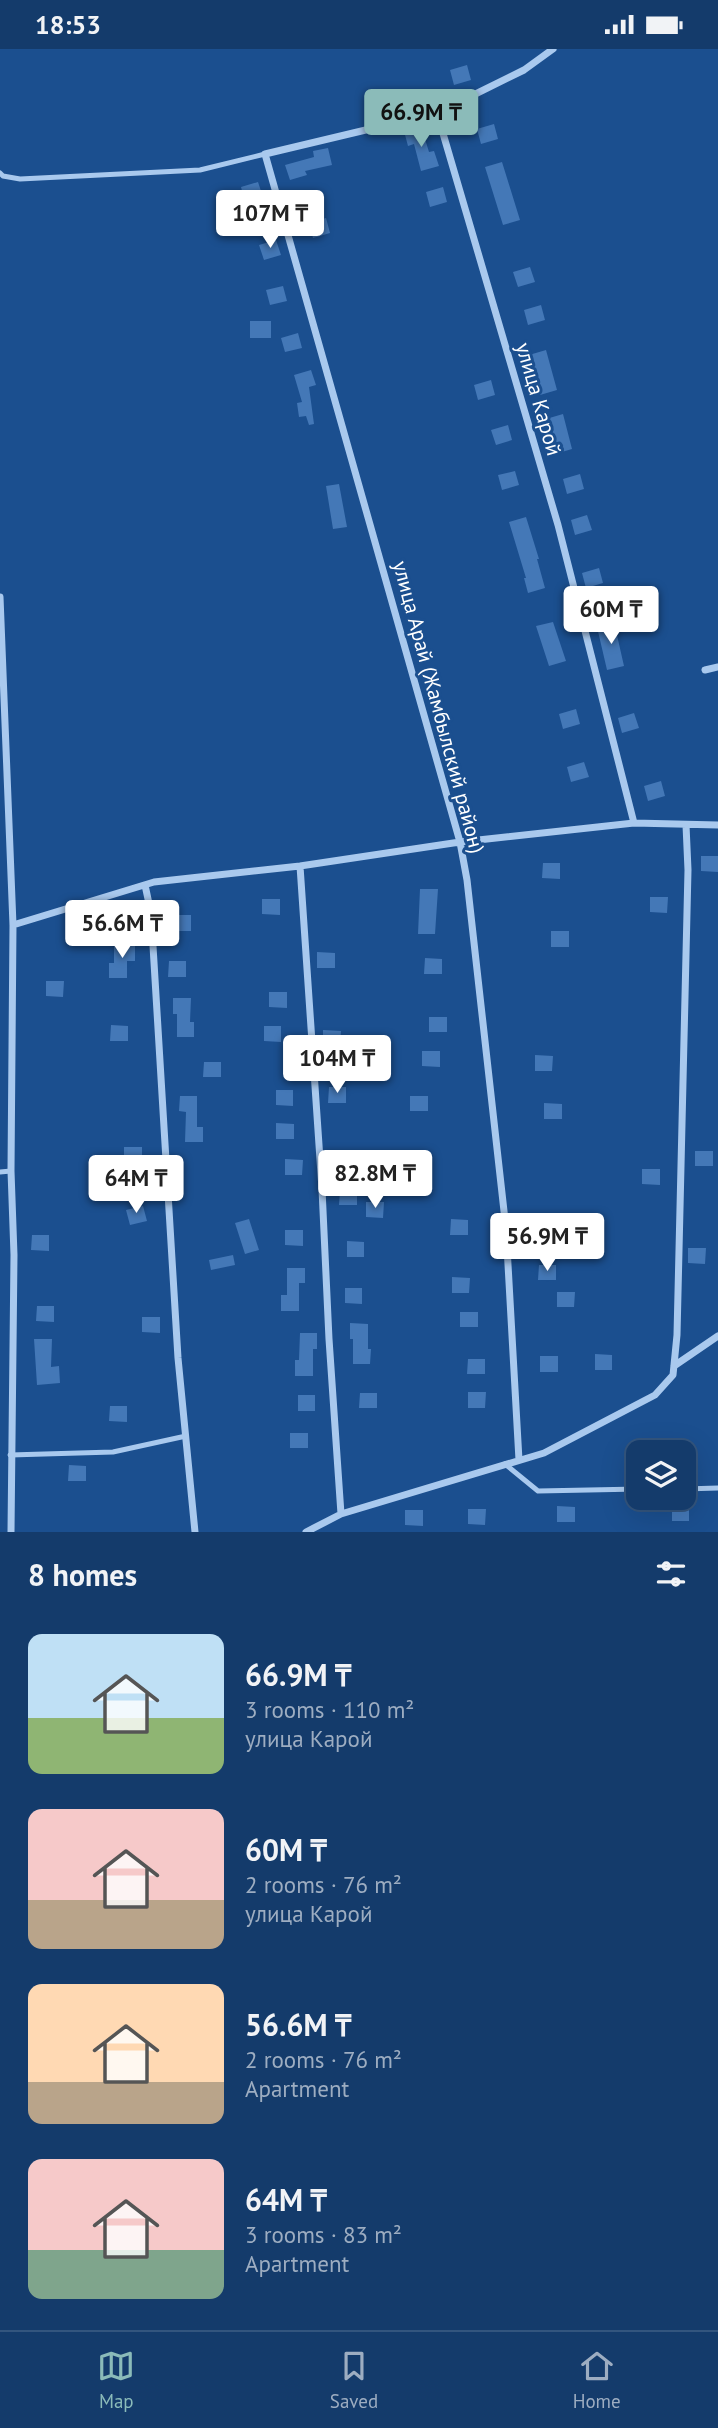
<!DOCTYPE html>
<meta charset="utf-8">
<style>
:root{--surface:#143b6b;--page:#214673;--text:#f1f3f6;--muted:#9dadc1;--line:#33557e;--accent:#8bbbb9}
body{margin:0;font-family:"PT Sans",sans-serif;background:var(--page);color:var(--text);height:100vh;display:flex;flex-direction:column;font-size:26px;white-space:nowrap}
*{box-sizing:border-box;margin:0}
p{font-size:23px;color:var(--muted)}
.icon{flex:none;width:38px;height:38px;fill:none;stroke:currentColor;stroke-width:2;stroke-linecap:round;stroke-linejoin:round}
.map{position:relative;height:1483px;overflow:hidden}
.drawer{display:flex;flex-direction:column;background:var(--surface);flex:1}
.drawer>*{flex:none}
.tools{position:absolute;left:626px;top:1391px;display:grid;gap:14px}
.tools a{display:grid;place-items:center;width:70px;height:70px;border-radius:14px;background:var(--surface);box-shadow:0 7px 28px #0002,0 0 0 2px var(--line);font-size:35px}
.price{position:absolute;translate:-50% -60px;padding:0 16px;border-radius:7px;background:#fff;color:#222;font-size:23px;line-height:46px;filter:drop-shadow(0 2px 4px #0008)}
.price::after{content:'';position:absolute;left:50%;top:42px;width:21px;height:16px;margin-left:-10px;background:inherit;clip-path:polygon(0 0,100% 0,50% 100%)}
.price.selected{background:var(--accent);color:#111}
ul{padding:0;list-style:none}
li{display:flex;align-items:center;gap:21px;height:175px;padding:0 28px}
li span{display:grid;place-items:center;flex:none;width:196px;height:140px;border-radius:14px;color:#555}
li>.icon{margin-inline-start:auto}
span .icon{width:84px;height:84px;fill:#fffc;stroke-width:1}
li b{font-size:30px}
h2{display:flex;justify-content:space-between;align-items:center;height:84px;padding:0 28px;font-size:30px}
.status{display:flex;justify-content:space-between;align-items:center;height:49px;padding:0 35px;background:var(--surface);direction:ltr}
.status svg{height:19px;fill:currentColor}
.tab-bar{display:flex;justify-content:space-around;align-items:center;height:98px;border-top:2px solid var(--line);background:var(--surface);font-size:19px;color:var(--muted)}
.tab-bar a{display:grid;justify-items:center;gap:4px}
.tab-bar .selected{color:var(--accent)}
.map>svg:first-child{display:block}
.building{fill:#4478b7}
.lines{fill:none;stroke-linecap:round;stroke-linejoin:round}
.lane{stroke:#a9c9ee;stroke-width:5}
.street{stroke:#a9c9ee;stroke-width:7}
.labels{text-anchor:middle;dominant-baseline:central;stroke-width:6;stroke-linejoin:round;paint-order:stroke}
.street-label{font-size:21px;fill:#fff;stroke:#1b4f8f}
</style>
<div class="status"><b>18:53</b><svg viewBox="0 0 49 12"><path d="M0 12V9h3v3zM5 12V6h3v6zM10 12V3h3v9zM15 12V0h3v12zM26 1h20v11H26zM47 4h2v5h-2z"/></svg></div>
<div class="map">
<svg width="718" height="1483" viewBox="0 0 718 1483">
<rect width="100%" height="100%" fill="#1b4f8f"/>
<path class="building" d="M467 16 471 31 454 36 450 21Z
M494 75 498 90 481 95 477 80Z
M421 77 429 103 434 102 439 117 421 122 414 95 408 97 404 82Z
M328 99 332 116 305 122 307 126 290 131 285 116 314 108 313 102Z
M502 113 520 171 503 176 485 118Z
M258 133 263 148 245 153 241 138Z
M443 138 447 153 430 158 426 143Z
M326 169 330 184 313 189 309 174Z
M276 191 281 206 264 211 259 196Z
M530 218 535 233 518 238 513 223Z
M283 237 287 252 270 256 266 241Z
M541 256 545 271 528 276 524 261Z
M250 272H271V289H250Z
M298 284 302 299 285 303 281 289Z
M546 301 557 341 540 346 529 306Z
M311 321 316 336 309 338 314 375 309 376 306 367 299 368 297 354 302 353 294 326Z
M491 331 495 346 478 351 474 336Z
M563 365 572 400 555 405 546 370Z
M508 376 512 391 496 396 491 381Z
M515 422 519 436 502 441 498 426Z
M580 425 584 440 567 445 563 430Z
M339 435 347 478 333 480 326 437Z
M587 466 592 481 575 486 571 471Z
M526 468 539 510H537L545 539 528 544 524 529H526L509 473Z
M599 519 603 534 586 539 582 524Z
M553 573 566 612 549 617 536 577Z
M614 573 624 617 607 621 597 578Z
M576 660 580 675 563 680 559 665Z
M634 664 639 679 622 684 618 669Z
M584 713 589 728 571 733 567 718Z
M661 732 665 747 648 752 644 737Z
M701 807H718V823L701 822Z
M543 814H560V830L542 829Z
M420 840H438L435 885H418Z
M650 848H668L667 864 650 863Z
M262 850H280V866L262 865Z
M174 866H191V882H173Z
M551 882H569V898H551Z
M135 894V912H127V929H109V914H114V895Z
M317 903 335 904V919H317Z
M425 909 442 910V925H424Z
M169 912H186V928H168Z
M46 932H64L63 948 46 947Z
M269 943H287V959L269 958Z
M173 949H191L190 973H194V988H177V965H173Z
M429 968H447V983H429Z
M111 976 128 977V992H110Z
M264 977H281V993L264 992Z
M323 981 341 982 340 997H323Z
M422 1002H440V1018L422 1017Z
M535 1006 553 1007 552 1022H535Z
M204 1013H221V1028H203Z
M350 1015H367V1031H349Z
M329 1038H346V1054H328Z
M276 1041H293V1057L276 1056Z
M180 1047H197V1078H203V1093H185L186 1063 179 1062Z
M410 1047H428V1062H410Z
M544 1054 562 1055V1070H544Z
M276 1074 294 1075V1090H276Z
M124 1098H142V1114H124Z
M695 1102H713V1117H695Z
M285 1110 303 1111 302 1126H285Z
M642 1120H660V1136L642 1135Z
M340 1141H357V1156H339Z
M366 1153H384L383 1169 366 1168Z
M143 1157 147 1172 130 1176 126 1161Z
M249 1170 259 1201 245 1205 235 1174Z
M451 1170 468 1171V1186H450Z
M285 1181H303V1197L285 1196Z
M32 1186H49V1202L31 1201Z
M347 1192 364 1193V1208H347Z
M688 1199H706L705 1215 688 1214Z
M233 1206 235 1216 211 1221 209 1211Z
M539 1216H556V1231H538Z
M287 1219H305V1234H299V1262H281V1246H287Z
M452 1228 470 1229 469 1244H452Z
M345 1239H362V1255L345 1254Z
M557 1243H575L574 1258H557Z
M37 1257H54V1273L36 1272Z
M460 1263H478V1278H460Z
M142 1268H160V1284L142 1283Z
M350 1274 368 1275V1300H371L370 1315H353V1290H350Z
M300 1284H317V1300H313V1327H295V1311H299Z
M34 1290H52L51 1318 59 1317 60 1334 37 1336Z
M595 1305 612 1306V1321H595Z
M540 1307H558V1323H540Z
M468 1310H485V1325H467Z
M468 1343H486L485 1359H468Z
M360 1344H377V1359H359Z
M298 1346H315V1362H298Z
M110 1357H127V1373L109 1372Z
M290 1384H308V1399H290Z
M69 1416 86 1417V1432H68Z
M557 1457 575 1458V1473H557Z
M672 1457H689V1472H672Z
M468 1460H486L485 1476 468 1475Z
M405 1461H423V1477L405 1476Z"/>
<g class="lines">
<path class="lane" d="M0 124 3 127 20 130 200 121 265 105
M0 1123 11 1122
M10 1406 113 1403 186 1387
M505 1415 538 1442 639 1440
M684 1440 718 1439"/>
<path class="street" d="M553 0 524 21 437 64 558 476 634 774
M437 64 265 105 460 793 467 831 506 1180 519 1411
M0 548 13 876 11 1122 14 1206 11 1483
M705 621 718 618
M300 817 322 1140 329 1290 341 1465 306 1483
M145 836 151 864 178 1309 195 1483
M13 876 154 833 300 817 460 793 634 774 718 776
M674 1317 718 1287
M341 1465 544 1404 655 1346 673 1326 677 1286 688 821 686 776"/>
</g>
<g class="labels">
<g class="street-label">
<text transform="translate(539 350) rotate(74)">улица Карой</text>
<text transform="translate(439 658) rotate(75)">улица Арай (Жамбылский район)</text>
</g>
</g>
</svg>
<div class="tools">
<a><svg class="icon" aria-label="layers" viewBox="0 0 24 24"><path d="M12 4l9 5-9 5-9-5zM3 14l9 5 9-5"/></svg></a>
</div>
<b class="price selected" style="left:421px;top:100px">66.9M ₸</b>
<b class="price" style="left:270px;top:201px">107M ₸</b>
<b class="price" style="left:611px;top:597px">60M ₸</b>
<b class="price" style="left:122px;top:911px">56.6M ₸</b>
<b class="price" style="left:337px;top:1046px">104M ₸</b>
<b class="price" style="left:375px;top:1161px">82.8M ₸</b>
<b class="price" style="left:136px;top:1166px">64M ₸</b>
<b class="price" style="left:547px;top:1224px">56.9M ₸</b>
</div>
<section class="drawer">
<h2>8 homes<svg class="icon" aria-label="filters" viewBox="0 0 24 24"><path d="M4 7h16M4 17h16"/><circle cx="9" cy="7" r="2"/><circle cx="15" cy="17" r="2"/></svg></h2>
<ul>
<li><span style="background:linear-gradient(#bfe0f5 60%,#8fb573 0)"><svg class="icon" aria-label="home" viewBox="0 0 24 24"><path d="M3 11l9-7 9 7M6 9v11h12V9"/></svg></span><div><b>66.9M ₸</b><p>3 rooms · 110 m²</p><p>улица Карой</p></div></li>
<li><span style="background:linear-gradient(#f6c9c9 65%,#b9a48a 0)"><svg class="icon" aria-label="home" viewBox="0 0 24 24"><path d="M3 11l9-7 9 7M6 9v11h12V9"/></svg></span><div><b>60M ₸</b><p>2 rooms · 76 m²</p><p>улица Карой</p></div></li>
<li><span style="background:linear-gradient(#ffd9b3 70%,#b9a48a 0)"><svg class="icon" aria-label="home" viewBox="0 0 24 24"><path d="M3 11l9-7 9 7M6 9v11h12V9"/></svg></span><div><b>56.6M ₸</b><p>2 rooms · 76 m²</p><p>Apartment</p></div></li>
<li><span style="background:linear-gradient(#f6c9c9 65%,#7fa58c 0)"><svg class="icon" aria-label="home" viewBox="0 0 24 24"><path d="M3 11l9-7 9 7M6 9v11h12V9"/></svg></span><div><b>64M ₸</b><p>3 rooms · 83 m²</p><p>Apartment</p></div></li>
</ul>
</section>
<nav class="tab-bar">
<a class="selected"><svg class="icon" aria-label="map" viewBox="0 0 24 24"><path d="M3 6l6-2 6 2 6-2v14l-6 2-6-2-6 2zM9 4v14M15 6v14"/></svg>Map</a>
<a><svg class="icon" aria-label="saved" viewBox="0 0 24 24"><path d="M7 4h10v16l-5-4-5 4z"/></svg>Saved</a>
<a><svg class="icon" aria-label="home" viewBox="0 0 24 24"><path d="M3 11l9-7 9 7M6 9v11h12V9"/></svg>Home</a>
</nav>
